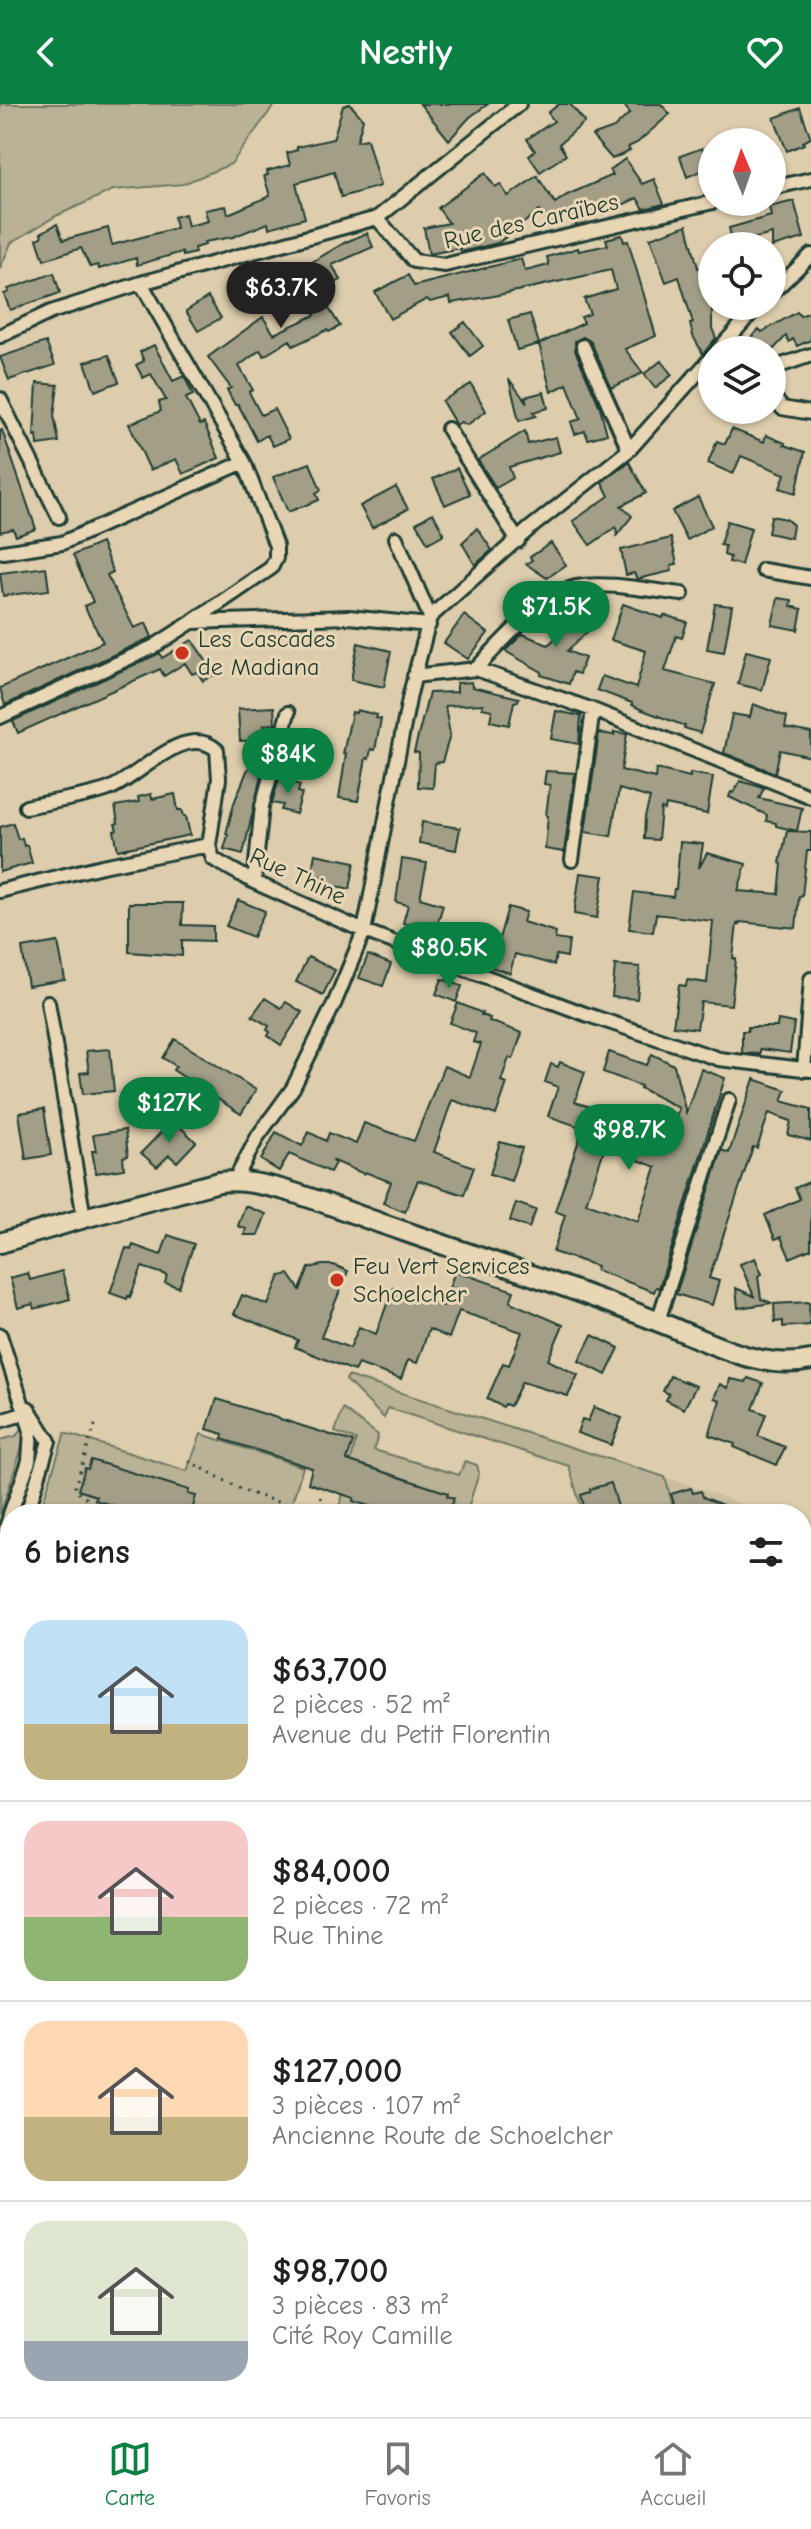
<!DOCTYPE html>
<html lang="fr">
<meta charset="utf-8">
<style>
:root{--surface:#fff;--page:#f2f2f2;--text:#222;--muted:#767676;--line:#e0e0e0;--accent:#0b8043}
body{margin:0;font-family:"Comic Neue",sans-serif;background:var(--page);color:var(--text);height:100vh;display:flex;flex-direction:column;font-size:30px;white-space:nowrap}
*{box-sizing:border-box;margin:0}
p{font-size:26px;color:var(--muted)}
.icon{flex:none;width:44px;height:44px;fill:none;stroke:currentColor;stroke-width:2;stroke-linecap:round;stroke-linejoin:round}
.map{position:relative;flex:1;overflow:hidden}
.drawer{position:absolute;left:0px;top:1400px;width:812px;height:914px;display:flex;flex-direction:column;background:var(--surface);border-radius:32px 32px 0 0;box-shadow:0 2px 6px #0004}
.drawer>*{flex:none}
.needle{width:52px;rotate:358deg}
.fabs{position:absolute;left:698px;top:24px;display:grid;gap:16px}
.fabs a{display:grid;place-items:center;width:88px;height:88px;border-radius:50%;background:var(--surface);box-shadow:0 2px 6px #0004;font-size:40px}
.price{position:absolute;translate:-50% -68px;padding:0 18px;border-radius:28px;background:var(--accent);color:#fff;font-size:26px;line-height:52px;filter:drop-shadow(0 2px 4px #0008)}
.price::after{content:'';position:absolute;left:50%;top:48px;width:24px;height:18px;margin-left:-12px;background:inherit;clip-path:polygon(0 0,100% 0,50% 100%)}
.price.selected{background:#222;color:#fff}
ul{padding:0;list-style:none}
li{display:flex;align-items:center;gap:24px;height:200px;padding:0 24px}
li+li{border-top:2px solid var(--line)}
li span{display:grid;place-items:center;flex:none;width:224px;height:160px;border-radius:24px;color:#555}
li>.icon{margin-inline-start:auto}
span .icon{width:96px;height:96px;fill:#fffc;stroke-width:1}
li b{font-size:34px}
h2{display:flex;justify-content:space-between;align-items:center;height:96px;padding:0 24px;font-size:34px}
header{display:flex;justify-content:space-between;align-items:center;height:104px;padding:0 24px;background:var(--accent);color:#fff;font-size:36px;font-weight:700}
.menu{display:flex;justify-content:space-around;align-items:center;height:112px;border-top:2px solid var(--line);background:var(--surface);font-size:22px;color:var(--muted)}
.menu a{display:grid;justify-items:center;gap:4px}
.menu .selected{color:var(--accent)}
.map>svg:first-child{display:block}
.built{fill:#ccbfa1}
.green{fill:#bab296;stroke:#6c7865;stroke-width:2}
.building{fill:#a39f87;stroke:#1f3d34;stroke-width:2;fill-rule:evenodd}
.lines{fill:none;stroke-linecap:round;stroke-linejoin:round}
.service-casing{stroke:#1f3d34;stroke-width:12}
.minor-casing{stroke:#1f3d34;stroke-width:18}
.secondary-casing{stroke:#1f3d34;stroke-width:24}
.trunk-casing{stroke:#1f3d34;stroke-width:28}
.path{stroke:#1f3d34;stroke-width:3;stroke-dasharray:2 6;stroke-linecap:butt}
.service{stroke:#e9d6b4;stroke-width:6}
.minor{stroke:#e9d6b4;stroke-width:12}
.secondary{stroke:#e9d6b4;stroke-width:18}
.trunk{stroke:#e9d6b4;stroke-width:22}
.path-bridge{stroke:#1f3d34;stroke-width:3;stroke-dasharray:2 6;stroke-linecap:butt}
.poi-dot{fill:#c8321e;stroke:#e9d6b4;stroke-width:3}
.labels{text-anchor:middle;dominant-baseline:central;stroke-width:6;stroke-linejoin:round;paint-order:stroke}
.street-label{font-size:24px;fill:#1f3d34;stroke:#e9d6b4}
.poi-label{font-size:24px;fill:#1f3d34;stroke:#e9d6b4;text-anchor:start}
</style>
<header><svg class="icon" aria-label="back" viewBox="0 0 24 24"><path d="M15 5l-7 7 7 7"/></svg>Nestly<svg class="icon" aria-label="heart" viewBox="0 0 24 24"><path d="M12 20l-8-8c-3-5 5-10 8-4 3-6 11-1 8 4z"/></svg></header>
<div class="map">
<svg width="811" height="2313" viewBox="0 0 811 2313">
<rect width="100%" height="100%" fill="#ddcdac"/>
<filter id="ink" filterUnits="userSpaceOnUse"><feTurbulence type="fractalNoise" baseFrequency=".0125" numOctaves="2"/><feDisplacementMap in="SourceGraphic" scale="16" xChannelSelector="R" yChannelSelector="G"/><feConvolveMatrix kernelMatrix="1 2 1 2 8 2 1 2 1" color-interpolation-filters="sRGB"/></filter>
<g filter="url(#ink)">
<path class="built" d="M665 1373 726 1394 762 1410H675Z
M802 1430 811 1436V1581L802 1586Z"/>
<path class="green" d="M0 0H275L231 60 183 80 113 86 56 112 11 139 0 165Z
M348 1272 665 1373 675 1410H583L569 1362 388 1304 384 1314 346 1276Z
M343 1305 378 1331 374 1346 459 1371 465 1357 477 1361 479 1369 466 1410H338L356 1336 335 1328Z
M22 1325 23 1340 0 1411V1336L16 1332Z
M65 1329 187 1367 201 1330 303 1363 290 1405 302 1410H39Z
M0 1487 10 1501V1712L1 1709 4 1699 0 1697Z
M802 1713 811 1716V1864L802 1869Z
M0 1738 10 1741V1831L0 1826Z"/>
<path class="building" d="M350 0 363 15 357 37 367 35 380 82 341 93 334 68 296 79 305 114 269 124 268 119 233 133 204 138 205 141 194 144 195 149 183 152 182 148 137 161 136 154 99 165 98 161 90 163 81 144 44 156 37 135 42 133 41 129 57 120 63 136 108 124 112 141 176 124 174 113 185 110 188 122 208 117 205 106 226 102 228 110 270 92 264 72 268 71 267 67 290 61 287 49 297 46V43L333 35 343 2Z
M420 0H488L470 13 449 36Z
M559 0H570L585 18 559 40 566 51 540 68 529 52 535 47 527 35 554 17 548 9Z
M623 0H661L670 10 637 39 628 43 630 47 612 55 592 32 614 24 630 9Z
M800 4 811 34 803 38 804 40 787 47 774 14Z
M702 44 709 64 687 73 680 52Z
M625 55 642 80 654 75 664 100 644 105 637 94 603 110 600 105 576 120 568 108 552 119H547L539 107 498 139 461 148 460 144 429 150 424 124 449 119 438 104 485 69 495 83 500 80 508 92 537 72 555 99 567 91 613 71 610 66Z
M794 97 804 134 772 143V130L733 140 729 124 771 112 769 103Z
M687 121 698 164 712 160V224L716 234 703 250 693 232 690 220 693 219 679 173 666 178 650 134Z
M367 129 373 143 332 161 341 176 319 189 340 222 329 228 327 226 293 242 290 236 264 252 260 246 239 262 253 286 249 288 261 311 274 305 289 335 273 342 267 331 257 337 238 300 235 301 227 286 231 284 208 253 263 213 274 230 315 211 298 183 295 185 288 174 248 197 238 177 269 159 272 163 280 159 288 172 346 138Z
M622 131 624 138 628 137 656 232 625 245 643 269 611 284 591 238 583 233 575 237V246L600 303 607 330 588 335 585 327 575 330 571 318 581 315 567 280 551 288 539 240 584 219 581 213 590 210 584 195 616 185 611 166 494 192 451 199 450 193 430 198 427 195 390 215 375 188 408 171 414 182 521 155 525 167 549 161 547 153 578 144 579 147 608 141 606 135Z
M54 169 60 189 10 206 4 190 9 188 8 185Z
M208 193 221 214 198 227 186 207Z
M797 208 800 212 811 208V236L797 242 793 235 789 238 786 232 773 246H739L759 225 762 228Z
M530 210 539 240 517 246 508 216Z
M465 218 483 242 470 252 452 228Z
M46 238 55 261 9 276 0 253Z
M154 241 173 277 184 272 186 276 193 291 186 294 200 321 204 319 219 354 183 370 176 355 150 366 129 320 161 307 159 298 166 296 151 270 143 274 136 261 144 257 140 248Z
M109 251 119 278 95 287 85 258Z
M661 257 672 271 655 284 644 270Z
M509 275 527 299 525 293 544 288 548 304 533 308 536 312 519 317Z
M37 279 58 281 54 312 59 338 38 341 37 331 34 332Z
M471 280 486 307 467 321 461 318 456 321 442 297Z
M732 325 764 338 766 331 785 339 784 341 805 348 796 389 780 384 785 370 741 352 733 370 708 359 717 337 725 340Z
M2 326 36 425 16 432 13 425 0 428V327Z
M525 327 528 340 556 333 560 348 509 363 513 374 496 384 478 356Z
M629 358 646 389 621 402 632 412 617 431 616 423 590 441 573 417 609 392 602 378Z
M310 359 321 386 316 389 319 396 288 408 273 373Z
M457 364 470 390 445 401 433 375Z
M396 383 408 405 372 424 360 402Z
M698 393 712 422 687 436 672 407Z
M433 409 444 430 428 439 416 419Z
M771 412 786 415 793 421 791 434 768 429Z
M727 417 751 424 741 461 729 458 730 453 724 451 725 442 720 441Z
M477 424 492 446 475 461 462 439Z
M671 434 677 460 671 461 672 467 637 475 634 469 626 471 621 446Z
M101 439 113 468 107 471 134 524 146 519 152 533 5 601 0 584 103 538 84 502 93 498 73 451Z
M551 439 566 461 547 474 526 460 532 456 530 453Z
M46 463 49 486 3 492 0 469Z
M778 494 792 496 791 502 802 505 798 526 772 521Z
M623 500 663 514 664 511 687 518 682 534 676 532 665 567 715 580 700 629 684 624 685 622 640 605 632 601V599L597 586 602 572 636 584 646 547 611 536Z
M715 500 732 502 724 548 707 545Z
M590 502 602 514 567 547 585 554 579 570 573 568 569 580 541 571 542 568 505 547 523 530 548 541Z
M464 511 488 529 468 555 444 539Z
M192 536 215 570 203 577 197 568 192 570 185 559 164 572 160 565 18 629 13 617 160 549 162 554Z
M358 539 391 547 384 583 351 576Z
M746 547 771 553 762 586 738 580Z
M471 578 472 583 519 594 518 597 514 598 509 621 490 617 492 606 482 604 483 600 445 602 450 631 442 658 435 659 433 684 418 683 419 649 414 648 429 589 457 588V579Z
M753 600 787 613 785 624 811 629V653L780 646 775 669 724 649 732 610 750 613Z
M274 603 275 620 264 621V636L240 637 238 605Z
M357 606 377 611 376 614 381 615 375 646 371 645 369 655 366 654 358 697 339 694 346 650H343L352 608 356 609Z
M556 607 581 612 579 640 551 635Z
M614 628 627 630 621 666 655 674 656 665 690 673V669L713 673 707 710 666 701 665 706 661 705 658 736 644 735 645 713 650 694 619 685 611 732 585 728 599 629 614 631Z
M255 654 264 660 243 750 224 745 228 731 226 730 234 699 247 667Z
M546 667 575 669 564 748 545 745 548 712 546 711 550 681 544 680Z
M279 675 300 681 298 688 302 689 296 710 281 706 283 701 272 699Z
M740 677 764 684 759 694 802 704 797 727 776 722V719L766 717 767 711 729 693 731 688 734 689Z
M151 690 152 695 175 690 178 706H182L184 712H186L190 731 118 746 114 727 117 726 115 720 118 719 115 702 139 698 138 693Z
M422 718 460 724 456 746 419 739Z
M13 719 18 735 22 734 24 742 27 741 32 759 0 768V723Z
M787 727 811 728V747H807L802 792H799L796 824 740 818 739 821 737 820 733 854 736 855 731 901 701 898 697 925 673 922 679 881 686 882 687 876 707 879 713 817 656 810 653 828 629 825 634 788 673 793 674 785H676L680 738 703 740 699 764 707 749 746 760 738 787 779 790 782 760 780 759Z
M315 750 355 758 350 785 322 779 323 773 311 771Z
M402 755 427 759 420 794 443 801 434 831 413 825V823L403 819 408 801 396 798Z
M580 769 604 772 597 814 574 810Z
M238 796 265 807 253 833 226 822Z
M129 799H183L182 821 213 822V837L182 836V852L129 848Z
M508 803 526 808 523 818 556 828 555 835 569 837 567 853 556 851 554 861 515 850 510 869 491 863Z
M58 838 65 876 28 882 22 844Z
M368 851 391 860 383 882 359 874Z
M308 853 335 866 323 891 296 878Z
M615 861 640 863 637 895 612 893Z
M442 875 462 882 456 898 436 890Z
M265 894 281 904 286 898 302 908 281 941 268 932 270 928 267 926 269 922 252 912Z
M458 899 482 909 481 911 490 914 489 917 522 929 513 955 509 954 501 977 507 979 496 1011 452 996 434 1048 474 1063 464 1091 418 1076 405 1108 383 1099 391 1078 365 1068 364 1070 332 1056 335 1059 330 1068 289 1050 279 1067 261 1056 276 1028 302 1042 309 1028 326 1037 329 1029 356 1040 364 1019 414 1037 444 962 470 973 481 940 473 938 476 929 450 919Z
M778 916 794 919 790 949 760 945V950L742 949V927H748V923H777Z
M175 935 256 986 241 1010 173 966 176 962 163 954Z
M110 945 114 987 83 990 80 969 89 968 86 947Z
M609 948 647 961 652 950 674 961 686 1009 701 965 725 974 659 1184 656 1183 654 1188 596 1166 597 1162 553 1148 565 1111 555 1107 583 1024 548 1012 558 983 545 978 551 960 558 963 560 958 585 968 575 998 615 1011 614 1015 646 1027 665 1045 679 1004 640 984 641 982 603 968ZM605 1043 656 1063 638 1117 586 1099Z
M754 975 786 986 782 997 811 1005V1037L788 1031 791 1017 769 1009 757 1044 753 1043 709 1174 719 1177 712 1201 676 1190 722 1046 729 1049Z
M44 1005 51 1051 26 1055 19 1009Z
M173 1016 196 1038 177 1058 169 1051 157 1063 141 1049Z
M125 1026 128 1052 123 1053 124 1065 96 1069 92 1047H96L93 1031Z
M500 1038 522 1044 511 1077 490 1070Z
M811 1077V1145L790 1154 781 1133 775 1135 765 1111 800 1095 795 1084Z
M516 1099 536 1106 529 1124 510 1117Z
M245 1102 266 1110 258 1131H244L246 1125 238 1122Z
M168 1131 194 1140 179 1183 165 1179 167 1171 142 1163 130 1193 128 1192 127 1195 110 1189 126 1144 131 1146 133 1141 161 1151Z
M755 1154 762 1170 758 1172 761 1195 772 1199 738 1204 736 1184 754 1192 740 1160Z
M322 1161H334L348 1167 321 1233 350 1244 359 1223 376 1230 393 1184 443 1202 455 1167 514 1187 510 1198 563 1221 548 1256 578 1271 568 1292 522 1278 510 1302 505 1300 503 1303 487 1295 503 1259 509 1261 522 1228 459 1207 449 1234 429 1225 417 1259 408 1256 401 1275 358 1260 354 1267 295 1243 298 1236 234 1210 242 1191 268 1201 280 1172 289 1170 300 1186 309 1164Z
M62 1167 70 1195 34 1205 33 1200 18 1204 10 1174 28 1169 30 1176Z
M809 1198 810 1221 783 1223V1217L775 1218 774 1200Z
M592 1231 619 1244 606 1271 579 1257Z
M670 1272 696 1282 684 1305 666 1296 669 1290 663 1287Z
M748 1274 763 1279 753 1305 766 1310 758 1332 785 1343 777 1361 734 1343 735 1340 709 1331 720 1296 714 1294 720 1280 728 1284 730 1275 746 1278Z
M217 1295 353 1338 347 1356 448 1389 447 1392 454 1394 449 1410H394L353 1397 354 1394 308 1379 312 1364 222 1335 223 1330 207 1325Z
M594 1303 622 1314 611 1341 577 1329 582 1315 588 1317Z
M91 1356 189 1386 188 1390 196 1392 191 1410H140L95 1396 96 1392 78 1386 85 1364 88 1365Z
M611 1379 620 1410H586L581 1391 590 1388V1385Z
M691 1384 693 1389 701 1387 703 1393 744 1410H677L671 1390Z"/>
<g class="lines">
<g class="service-casing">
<path id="service" d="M802 1490 806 1492 808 1497 802 1509
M802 1565 811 1564"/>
</g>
<g class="minor-casing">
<path id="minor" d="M772 84 811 75
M377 114 414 157 445 161 713 98
M141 179 244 358 276 442V454L271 464 193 517
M772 189 811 151
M0 232 51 208 141 179 377 114 519 0
M583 242 629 346
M718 246 758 202
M772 270 782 261 811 251
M772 291 782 304 811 309
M0 295 59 413
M448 325 518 437
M396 434 430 513
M3 448 62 439 244 358
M763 466 811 474
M476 565C499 540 543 491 576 483 604 477 653 487 682 490
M414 572 476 565 593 606 811 693
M0 613 153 543 192 518 349 513 429 521
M26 703C53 697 81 694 106 686 139 675 183 617 217 646L219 675 209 741
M572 756 593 606
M254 778 262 702 288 609
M0 787 102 762 209 741 213 755 254 778 364 827 585 910 719 955 811 966
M48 898 84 1114
M804 966 811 875
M235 1076 258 1032 293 984 335 898 364 827 410 590 430 513 529 425 629 346 712 253
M658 1217 729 996
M0 1231 31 1327 29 1357 10 1410
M0 1317 30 1308
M27 1410 49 1337 28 1304
M10 1411C1 1436 0 1461 10 1486
M802 1598 811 1593
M0 1720 10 1723
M802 2183 811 2180
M802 2226 811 2224
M802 2269 811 2272
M802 2292 811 2286
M644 2304 652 2313
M760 2304 762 2313
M147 2313 149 2304
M158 2313 162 2304
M601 2313 605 2304
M777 2313 786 2304"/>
</g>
<g class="secondary-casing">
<path id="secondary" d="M0 1139 84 1114 219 1078C266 1072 337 1105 383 1120 475 1152 568 1182 659 1218 706 1236 759 1268 811 1256
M802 1969 811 1964"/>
</g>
<g class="trunk-casing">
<path id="trunk" d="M0 1980 10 1992
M0 2010 10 2021
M245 2304 256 2313
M277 2304 288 2313"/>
</g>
<path class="path" d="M189 1357 244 1387 293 1403 338 1407 342 1410
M83 1410 86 1394 76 1387 75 1382 96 1318
M315 1410 323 1387
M0 1514 10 1518
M802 1841 811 1826"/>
<use href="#service" class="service"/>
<use href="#minor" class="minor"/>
<use href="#secondary" class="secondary"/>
<use href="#trunk" class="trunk"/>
<path class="path-bridge" d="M0 2020 10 2012"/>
</g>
</g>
<g class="poi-dot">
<circle cx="182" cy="549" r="8"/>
<circle cx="337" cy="1176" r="8"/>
</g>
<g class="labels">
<g class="street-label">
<text transform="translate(531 117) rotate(-13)">Rue des Caraïbes</text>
<text transform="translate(298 772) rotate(25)">Rue Thine</text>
</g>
<g class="poi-label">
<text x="198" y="535">Les Cascades<tspan x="198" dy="28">de Madiana</tspan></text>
<text x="353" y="1162">Feu Vert Services<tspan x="353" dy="28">Schoelcher</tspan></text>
</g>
</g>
</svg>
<div class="fabs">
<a><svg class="needle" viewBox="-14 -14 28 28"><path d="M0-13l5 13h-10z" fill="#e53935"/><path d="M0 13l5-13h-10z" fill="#767676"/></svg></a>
<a><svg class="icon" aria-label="locate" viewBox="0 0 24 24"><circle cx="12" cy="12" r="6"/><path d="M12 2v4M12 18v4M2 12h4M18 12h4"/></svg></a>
<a><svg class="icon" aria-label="layers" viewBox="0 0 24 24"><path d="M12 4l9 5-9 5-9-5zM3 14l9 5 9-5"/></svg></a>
</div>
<b class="price selected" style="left:281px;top:226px">$63.7K</b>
<b class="price" style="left:556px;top:545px">$71.5K</b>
<b class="price" style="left:288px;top:692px">$84K</b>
<b class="price" style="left:449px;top:886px">$80.5K</b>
<b class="price" style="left:169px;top:1041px">$127K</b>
<b class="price" style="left:629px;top:1068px">$98.7K</b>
<section class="drawer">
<h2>6 biens<svg class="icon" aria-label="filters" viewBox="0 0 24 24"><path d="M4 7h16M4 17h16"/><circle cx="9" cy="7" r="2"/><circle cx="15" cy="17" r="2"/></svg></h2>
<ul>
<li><span style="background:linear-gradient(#bfe0f5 65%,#c2b280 0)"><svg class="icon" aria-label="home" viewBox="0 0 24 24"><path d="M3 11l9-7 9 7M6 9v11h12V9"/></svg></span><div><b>$63,700</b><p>2 pièces · 52 m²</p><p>Avenue du Petit Florentin</p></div></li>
<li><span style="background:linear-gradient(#f6c9c9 60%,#8fb573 0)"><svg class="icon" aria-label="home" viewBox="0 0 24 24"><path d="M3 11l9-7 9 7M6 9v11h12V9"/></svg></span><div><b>$84,000</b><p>2 pièces · 72 m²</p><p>Rue Thine</p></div></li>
<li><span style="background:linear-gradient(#ffd9b3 60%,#c2b280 0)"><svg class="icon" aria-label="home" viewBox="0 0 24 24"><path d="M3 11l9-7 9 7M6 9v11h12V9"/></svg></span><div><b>$127,000</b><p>3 pièces · 107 m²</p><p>Ancienne Route de Schoelcher</p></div></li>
<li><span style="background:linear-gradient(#dfe7d0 75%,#9aa5b1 0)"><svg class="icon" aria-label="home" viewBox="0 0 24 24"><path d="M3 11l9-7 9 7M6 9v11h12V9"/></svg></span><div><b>$98,700</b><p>3 pièces · 83 m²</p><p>Cité Roy Camille</p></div></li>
</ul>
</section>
</div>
<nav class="menu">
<a class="selected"><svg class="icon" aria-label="map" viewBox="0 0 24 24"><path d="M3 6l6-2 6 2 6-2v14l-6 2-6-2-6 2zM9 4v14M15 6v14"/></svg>Carte</a>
<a><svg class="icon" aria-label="saved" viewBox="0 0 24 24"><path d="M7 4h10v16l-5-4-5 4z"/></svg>Favoris</a>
<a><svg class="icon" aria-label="home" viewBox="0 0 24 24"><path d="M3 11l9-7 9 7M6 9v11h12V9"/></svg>Accueil</a>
</nav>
